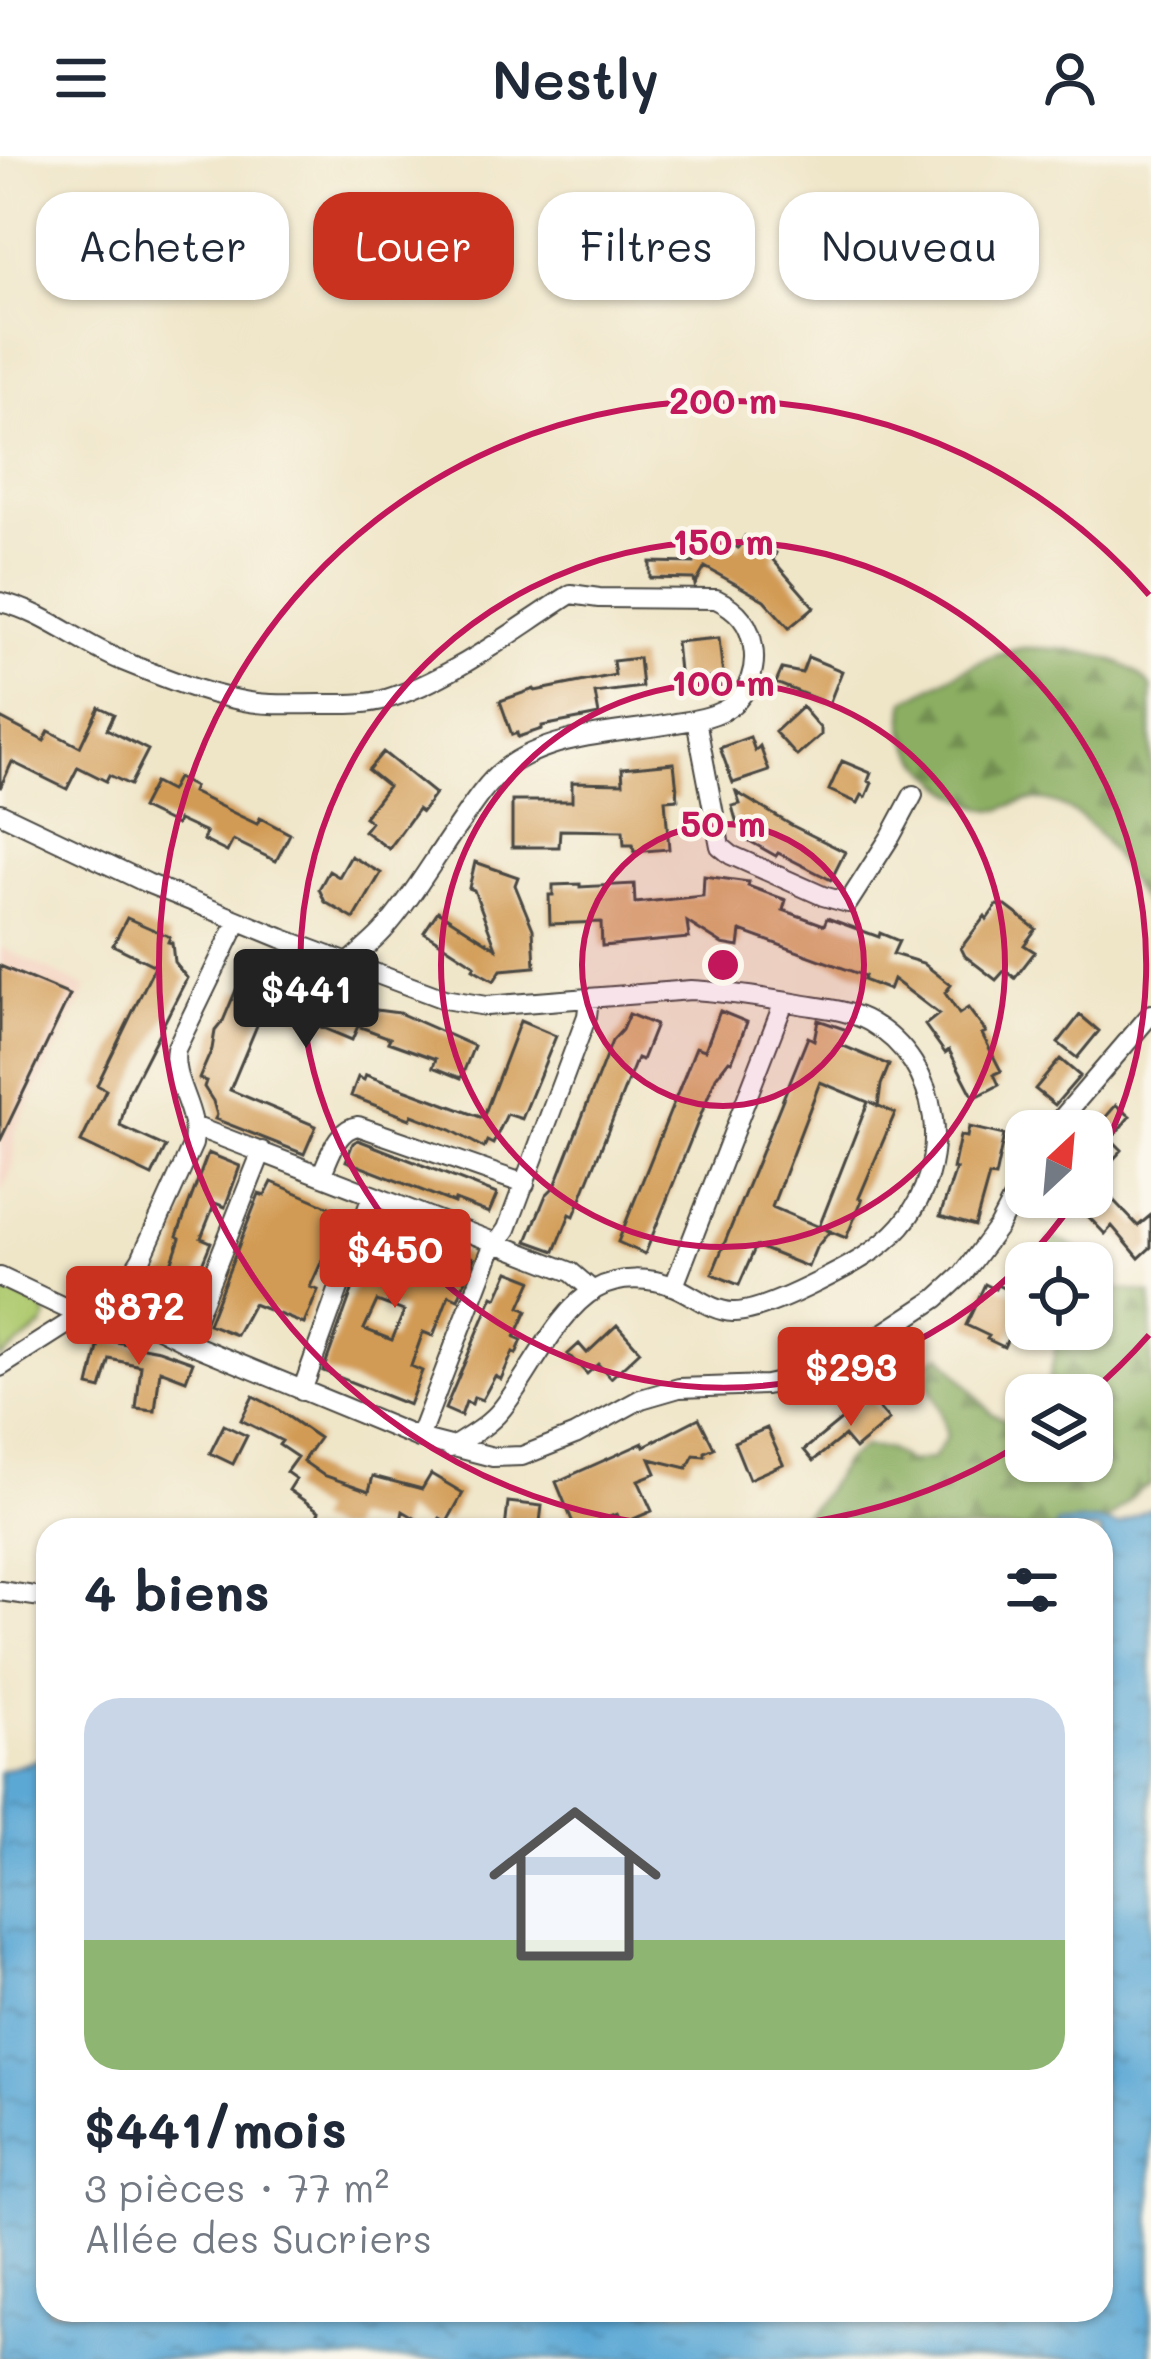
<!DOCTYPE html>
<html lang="fr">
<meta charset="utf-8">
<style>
:root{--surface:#fff;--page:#f2f2f3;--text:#1f2937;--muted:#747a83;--accent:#c8321e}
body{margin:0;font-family:Mali,sans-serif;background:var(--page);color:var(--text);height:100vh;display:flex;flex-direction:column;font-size:45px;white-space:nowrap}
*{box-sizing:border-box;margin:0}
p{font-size:39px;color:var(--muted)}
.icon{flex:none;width:66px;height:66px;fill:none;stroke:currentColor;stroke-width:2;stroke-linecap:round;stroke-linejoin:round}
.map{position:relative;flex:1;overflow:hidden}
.side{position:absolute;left:36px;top:1362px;width:1077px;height:804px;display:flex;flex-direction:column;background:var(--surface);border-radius:36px;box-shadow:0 3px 9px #0004}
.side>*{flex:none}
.guide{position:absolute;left:36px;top:36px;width:1080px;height:108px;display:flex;gap:24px}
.needle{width:78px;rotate:26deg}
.buttons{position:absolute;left:1005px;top:954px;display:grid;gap:24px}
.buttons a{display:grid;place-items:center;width:108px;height:108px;border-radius:24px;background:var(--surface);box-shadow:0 3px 9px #0004;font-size:60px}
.price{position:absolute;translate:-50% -102px;padding:0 27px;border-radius:12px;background:var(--accent);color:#fff;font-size:39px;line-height:78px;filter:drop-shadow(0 3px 6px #0008)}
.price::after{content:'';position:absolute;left:50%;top:72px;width:36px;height:27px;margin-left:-18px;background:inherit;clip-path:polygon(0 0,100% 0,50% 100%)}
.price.active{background:#222;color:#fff}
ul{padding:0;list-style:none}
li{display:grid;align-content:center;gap:24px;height:636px;padding:0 48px}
li span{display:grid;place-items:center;height:372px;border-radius:36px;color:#555}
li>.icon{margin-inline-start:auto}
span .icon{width:216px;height:216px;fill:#fffc;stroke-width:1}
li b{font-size:51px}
h2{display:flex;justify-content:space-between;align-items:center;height:144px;padding:0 48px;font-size:51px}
.tag{padding:0 42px;border-radius:36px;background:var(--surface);box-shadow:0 3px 9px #0004;font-size:42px;line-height:108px}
.tag.active{background:var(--accent);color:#fff}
header{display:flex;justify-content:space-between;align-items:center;height:156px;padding:0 48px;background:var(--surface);font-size:54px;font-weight:600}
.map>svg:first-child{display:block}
.built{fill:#f4d3c1}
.forest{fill:url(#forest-firs);stroke:#5b6c46;stroke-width:3}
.pitch{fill:#afca70;stroke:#6d7a4e;stroke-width:3}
.water{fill:url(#water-ripples);stroke:#446a80;stroke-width:3}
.building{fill:#d29b55;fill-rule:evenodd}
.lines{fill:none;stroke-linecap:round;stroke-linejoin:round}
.street-casing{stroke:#484742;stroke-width:22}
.street{stroke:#fff;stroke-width:18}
.ring{fill:none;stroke:#c2185b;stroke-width:6}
.centre{fill:#c2185b;stroke:#fbf7ec;stroke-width:6}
.ring-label{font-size:36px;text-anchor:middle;font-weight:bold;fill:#c2185b;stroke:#fbf7ec;stroke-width:9;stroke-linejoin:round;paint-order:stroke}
</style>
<header><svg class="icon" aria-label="menu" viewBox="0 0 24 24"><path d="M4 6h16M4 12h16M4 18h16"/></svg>Nestly<svg class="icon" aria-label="person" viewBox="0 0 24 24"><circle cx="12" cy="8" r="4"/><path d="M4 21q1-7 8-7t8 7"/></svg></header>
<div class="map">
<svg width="1151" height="2203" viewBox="0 0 1151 2203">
<defs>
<pattern id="forest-firs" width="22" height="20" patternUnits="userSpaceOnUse" patternTransform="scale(3)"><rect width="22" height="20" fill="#8bae62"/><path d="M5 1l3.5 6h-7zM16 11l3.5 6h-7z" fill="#728e51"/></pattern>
<pattern id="water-ripples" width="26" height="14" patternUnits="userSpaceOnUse" patternTransform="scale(3)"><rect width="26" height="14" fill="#5ca8d5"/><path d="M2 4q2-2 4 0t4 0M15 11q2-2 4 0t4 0" fill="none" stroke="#4c89ad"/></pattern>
</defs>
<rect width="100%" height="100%" fill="#fbf7ec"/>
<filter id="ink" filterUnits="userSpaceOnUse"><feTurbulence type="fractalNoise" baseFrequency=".00833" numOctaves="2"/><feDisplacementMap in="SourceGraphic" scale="24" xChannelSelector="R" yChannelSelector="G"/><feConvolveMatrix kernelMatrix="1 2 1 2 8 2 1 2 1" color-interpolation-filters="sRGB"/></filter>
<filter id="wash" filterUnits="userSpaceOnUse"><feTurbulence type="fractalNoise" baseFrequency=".004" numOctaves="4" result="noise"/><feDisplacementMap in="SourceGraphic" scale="48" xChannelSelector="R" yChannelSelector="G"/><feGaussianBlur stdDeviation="2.7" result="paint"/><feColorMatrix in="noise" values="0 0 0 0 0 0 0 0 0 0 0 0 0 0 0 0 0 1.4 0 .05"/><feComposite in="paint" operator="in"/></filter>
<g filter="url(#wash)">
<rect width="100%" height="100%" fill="#efe5c7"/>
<path class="built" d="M0 791 87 832 14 977V1008L3 1035H0Z"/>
<path class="forest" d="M1022 492C1061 491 1127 496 1151 532V757C1124 724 1109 676 1071 655 1054 645 1037 640 1017 647 1016 647 1001 654 1000 654 965 656 911 606 904 573 903 565 905 553 905 545 944 525 979 501 1022 492Z
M1051 1081C1081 1092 1090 1099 1100 1130L1151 1138V1329L1140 1333 1104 1369 1098 1374H684C720 1359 758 1383 794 1364 819 1351 828 1330 842 1308 847 1301 856 1296 864 1291L887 1293 909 1306 933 1303 947 1280 940 1254 919 1209 942 1199 991 1257 1017 1270 1026 1265V1305H1092V1239H1046L1060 1173H1092V1107H1042L1038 1103Z"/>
<path class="pitch" d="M0 1131 42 1151 47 1161 43 1170 0 1203Z"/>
<path class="water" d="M1151 1351V2203H0V1616L48 1600V2154H1101V1374H1055L1057 1368 1094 1365 1119 1369Z"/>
<g id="blocks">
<path class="building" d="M715 379 738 392 745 380 776 397 773 404 814 451 789 472 764 444 705 411 695 429 694 423 650 422V406L694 407 695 386 710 387Z
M719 482 723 521 680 525 676 486Z
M808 501 842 515 829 548 776 527 782 513 802 517Z
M639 502 642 531 595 537 599 559 542 570V573L518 581 517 577 512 579 500 545 534 533 535 535 615 519 613 505Z
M99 551 114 558 107 573 148 594 130 629 109 619 106 625 78 611 67 633 12 606 0 632V562L44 585 49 575 80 591Z
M802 551 821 573V579L797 600 775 576Z
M750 581 755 595 760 590 769 615 733 627 720 592Z
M383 596 435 638 422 656 418 653 389 693 364 675 371 666 364 661 388 630 368 614Z
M842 605 871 617 868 625 872 627 866 641 862 639 858 647 829 634Z
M674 607 678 643 665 644 669 693 634 696 633 689H624L623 675 560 674 559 691H512V645H572V626L623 627 622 612Z
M177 622 194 631 192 636 240 660 257 668 260 662 290 678 276 705 233 684 227 696 203 684 206 677 178 664 176 669 141 652 154 627 170 635Z
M736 636 793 670 845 696 831 724 778 697 776 700 744 682 748 674 737 668 732 650 740 648Z
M351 700 381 717 354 763 325 746 319 733 329 715 339 721Z
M475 706 518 721 515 729 533 773 535 811 501 814 494 825 473 813 475 809 424 776 438 755 496 792 474 734 469 732Z
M704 720 749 726 748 730 786 744 783 754 824 769 827 762 879 781 880 777 899 785 893 798 923 807 951 829 945 837 959 858 968 852 986 876 982 878 1001 915 994 918 999 929 974 942 949 894 945 897 925 869 939 858 893 823 889 834 863 824 865 820 741 775 739 791 722 788 687 766 689 782 602 790 601 766 550 768 549 739H553V729L580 728V731L634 728 635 747 703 740Z
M997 749 1006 750 1036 773 1024 789 1035 796 1015 822 1005 814 996 824 965 800 961 792 985 760 987 763Z
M127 762 170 781 168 786 172 787 174 806 187 822 128 938 120 970 166 991 152 1020 81 986 106 934 97 929 155 810 113 789Z
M0 810 70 839 0 985Z
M282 820 320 833 361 852 399 857 474 890 461 922 433 911 436 903 388 886 390 882 358 870 352 884 266 848 230 934 316 970 304 998 215 963 217 959 213 945 204 931 206 925 199 923 212 893 215 875 223 865 236 834 241 836 242 833 255 832Z
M720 855 747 866 732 905 729 904 716 921 645 1098 618 1086 696 891 705 894Z
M629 858 656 869 642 904 637 902 574 1060 570 1058 555 1095 527 1085 546 1039 555 1030 612 885 622 874Z
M1080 859 1099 875 1077 902 1058 887Z
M818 864 847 874 841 889 889 909 881 929 878 950 870 946 895 957 859 1042 862 1044 846 1082 822 1072 830 1075 816 1092 808 1111 756 1090 739 1129 712 1118 808 881 814 884ZM820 926 868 946 819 1071 772 1051Z
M520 865 556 880 522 963 507 958 493 988 487 985 484 992 451 974 412 959 410 963 351 940 358 921 364 924 366 919 483 962Z
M1060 903 1080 920 1055 949 1035 933Z
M1116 949 1130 960 1111 983 1122 994 1094 1024 1138 1070 1151 1059V1091L1139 1102 1112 1070 1105 1078 1085 1057 1092 1050V977Z
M969 971 1004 979 995 1021 989 1020 975 1070 940 1060 956 1013H953L960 980 967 981Z
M358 984 497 1038 489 1057 455 1044 454 1047 346 1005 353 987Z
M208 997 240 1010 225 1051 215 1047 206 1069 201 1082 211 1086 179 1164 154 1154 160 1141 155 1139 164 1116 168 1117 180 1082 177 1080Z
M272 1026 343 1057 340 1063 348 1067 335 1102 325 1098 310 1131 318 1134 304 1168 253 1148 236 1179 208 1168 259 1038 265 1040Z
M390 1062 412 1071 409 1077 474 1102 458 1143 449 1139 433 1180 423 1176 411 1210 422 1215 409 1249 323 1215 367 1093 373 1096ZM377 1145 404 1155 392 1184 364 1173Z
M509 1115 532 1124 520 1151 527 1155 515 1181 522 1184 516 1198 513 1196 501 1223 495 1220 482 1244 474 1241 472 1248 466 1246 461 1260 445 1253 493 1140 497 1142Z
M985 1128 995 1133 997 1129 1026 1143 1004 1191 987 1183 989 1180 966 1169Z
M617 1169 640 1195 611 1222 598 1208 587 1218 568 1198 579 1188 587 1197Z
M100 1183 159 1194 193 1206 186 1224 160 1214 155 1255 136 1253 141 1210 110 1203 101 1233 89 1230Z
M253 1240 274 1251 319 1282 303 1305 323 1319 369 1335 373 1320 422 1333 431 1318 463 1337 447 1366 440 1362 433 1373 403 1355 399 1374 352 1362 348 1374H336L315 1366 319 1355 289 1334 296 1323 286 1316 297 1301 279 1289 282 1285 241 1264Z
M869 1241 889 1264 855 1293 844 1280 813 1305 804 1294Z
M699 1262 714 1292 705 1296V1300L694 1299 687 1312 650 1303 656 1317 638 1324 652 1355 622 1368 617 1358 576 1374 556 1326 643 1287 644 1290Z
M224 1269 247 1280 233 1308 210 1297Z
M767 1272 783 1308 749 1323 734 1286Z
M508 1346 542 1350 539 1374H505Z"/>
</g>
</g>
<g filter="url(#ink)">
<use href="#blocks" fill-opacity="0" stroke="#484742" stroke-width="3"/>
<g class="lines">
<g class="street-casing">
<path id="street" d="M0 446C45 456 82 489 125 506 162 521 199 536 239 544 265 550 294 548 322 548 342 548 366 549 386 543 451 524 514 474 571 438L599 442 716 443C737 453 750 467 753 491 757 511 749 536 732 549 715 562 692 564 671 568 617 577 550 578 504 613 483 630 468 656 452 678 430 710 409 746 383 775 372 787 360 796 349 807
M696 564 720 690 731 699 823 740 848 747 891 680 913 639
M0 657 147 727 281 782 444 843 486 850 691 834C728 836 764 842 800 848 823 852 849 854 870 866 943 908 954 1009 901 1070 879 1095 848 1111 818 1126 798 1136 755 1157 733 1156 711 1155 694 1139 675 1131 650 1121 619 1120 596 1133 558 1154 529 1220 501 1254 488 1270 468 1281 451 1292
M196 971 571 1116 592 1134
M1051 975 1151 858
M321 1019C330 1001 336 973 358 970L525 1028
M0 1121 76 1157 105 1145 186 1186 419 1282 493 1301 522 1300 575 1279 641 1243 679 1232 766 1229 808 1220 837 1208 937 1142 963 1118 998 1071 1026 1018
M674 1130 784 846
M105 1145 126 1126 141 1103 193 988C199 953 170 926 176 893L238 765
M186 1186 262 995
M0 1211 69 1167 76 1157
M302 1235 372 1040
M419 1282 490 1097 507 1073 587 860 589 843
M0 1435 48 1442"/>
</g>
<use href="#street" class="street"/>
</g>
</g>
<circle cx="723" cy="809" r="141" fill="#c2185b" fill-opacity=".12"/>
<g class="ring">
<circle cx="723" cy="809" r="141"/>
<circle cx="723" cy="809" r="282"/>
<path d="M1076 1042A423 423 0 1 1 1093 1014"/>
<path d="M1149 1179A564 564 0 0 1 1089 1238M1022 1287A564 564 0 1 1 1149 439"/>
</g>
<circle cx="723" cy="809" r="18" class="centre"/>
<g class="ring-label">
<text x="723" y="258">200 m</text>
<text x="723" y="399">150 m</text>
<text x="723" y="540">100 m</text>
<text x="723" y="681">50 m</text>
</g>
</svg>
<div class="buttons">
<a><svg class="needle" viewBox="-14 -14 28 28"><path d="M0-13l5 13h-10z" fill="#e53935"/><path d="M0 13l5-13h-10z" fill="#747a83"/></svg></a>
<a><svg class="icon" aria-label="locate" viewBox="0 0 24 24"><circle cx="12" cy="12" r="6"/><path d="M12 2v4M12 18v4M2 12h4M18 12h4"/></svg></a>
<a><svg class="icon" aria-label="layers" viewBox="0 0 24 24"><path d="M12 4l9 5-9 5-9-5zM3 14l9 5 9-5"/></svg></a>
</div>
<b class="price active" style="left:306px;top:895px">$441</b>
<b class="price" style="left:395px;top:1155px">$450</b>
<b class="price" style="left:139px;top:1212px">$872</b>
<b class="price" style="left:851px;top:1273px">$293</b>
<div class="guide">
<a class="tag">Acheter</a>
<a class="tag active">Louer</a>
<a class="tag">Filtres</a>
<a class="tag">Nouveau</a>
</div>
<section class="side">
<h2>4 biens<svg class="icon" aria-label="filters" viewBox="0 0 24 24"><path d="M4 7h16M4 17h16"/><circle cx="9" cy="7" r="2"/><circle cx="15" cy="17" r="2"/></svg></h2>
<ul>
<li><span style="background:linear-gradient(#c9d6e8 65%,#8fb573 0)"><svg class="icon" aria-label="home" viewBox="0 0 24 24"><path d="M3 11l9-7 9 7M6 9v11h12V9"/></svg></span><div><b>$441/mois</b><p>3 pièces · 77 m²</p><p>Allée des Sucriers</p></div></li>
</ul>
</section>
</div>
